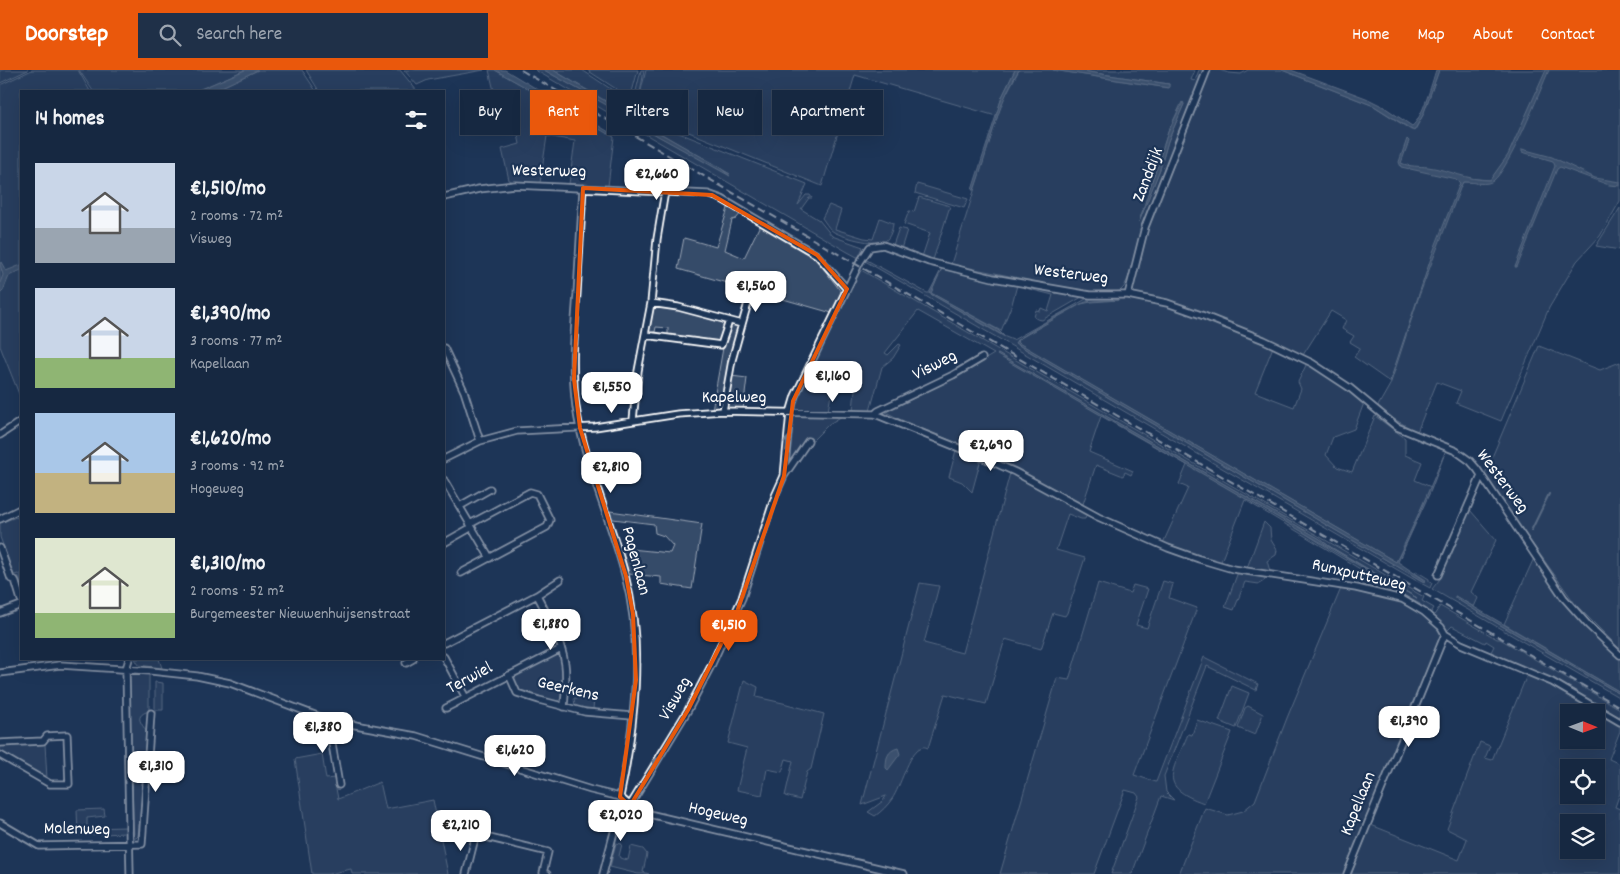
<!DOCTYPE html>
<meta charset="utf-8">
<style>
:root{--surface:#162841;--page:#1f3048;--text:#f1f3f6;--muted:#9ea6b1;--line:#35445a;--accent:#ea580c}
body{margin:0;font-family:Dekko,sans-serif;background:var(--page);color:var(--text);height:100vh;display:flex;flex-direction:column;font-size:19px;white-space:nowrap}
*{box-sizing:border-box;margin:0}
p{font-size:16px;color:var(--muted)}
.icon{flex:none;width:28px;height:28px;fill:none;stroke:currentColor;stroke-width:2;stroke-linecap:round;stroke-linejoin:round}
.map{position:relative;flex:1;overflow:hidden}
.side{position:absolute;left:20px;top:20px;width:425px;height:570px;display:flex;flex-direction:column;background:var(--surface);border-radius:0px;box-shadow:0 5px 20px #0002,0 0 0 1px var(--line)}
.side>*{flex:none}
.top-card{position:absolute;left:460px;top:20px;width:475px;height:45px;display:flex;gap:10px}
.needle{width:32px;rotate:91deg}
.buttons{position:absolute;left:1560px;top:634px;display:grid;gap:10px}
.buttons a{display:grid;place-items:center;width:45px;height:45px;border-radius:0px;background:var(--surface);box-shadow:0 5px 20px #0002,0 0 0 1px var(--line);font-size:25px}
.price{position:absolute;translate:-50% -42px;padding:0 11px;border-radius:10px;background:#fff;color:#222;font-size:16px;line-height:32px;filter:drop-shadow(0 1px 2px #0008)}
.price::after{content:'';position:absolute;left:50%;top:30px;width:15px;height:11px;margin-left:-8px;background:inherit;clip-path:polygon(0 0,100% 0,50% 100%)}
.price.selected{background:var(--accent);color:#fff}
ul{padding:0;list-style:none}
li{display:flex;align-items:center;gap:15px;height:125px;padding:0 15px}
li span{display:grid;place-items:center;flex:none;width:140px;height:100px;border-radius:0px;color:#555}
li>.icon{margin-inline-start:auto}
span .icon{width:60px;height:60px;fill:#fffc;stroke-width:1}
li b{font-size:21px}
h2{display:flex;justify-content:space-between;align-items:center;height:60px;padding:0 15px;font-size:21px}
.chip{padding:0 18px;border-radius:0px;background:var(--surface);box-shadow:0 5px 20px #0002,0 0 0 1px var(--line);font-size:18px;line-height:45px}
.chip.selected{background:var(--accent);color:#fff}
header{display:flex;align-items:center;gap:30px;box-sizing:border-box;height:70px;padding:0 25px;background:var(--accent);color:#fff}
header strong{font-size:24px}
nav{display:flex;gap:28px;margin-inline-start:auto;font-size:18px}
.search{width:350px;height:45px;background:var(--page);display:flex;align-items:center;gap:12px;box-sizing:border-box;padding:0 18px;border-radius:0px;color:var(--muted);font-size:19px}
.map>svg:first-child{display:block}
.green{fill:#364b69;stroke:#9aa5b4;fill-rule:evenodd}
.water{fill:#617289;stroke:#a0aab8}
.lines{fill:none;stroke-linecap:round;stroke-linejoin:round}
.stream{stroke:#a0aab8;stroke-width:2}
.minor-casing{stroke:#fff;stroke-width:9}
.minor{stroke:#1d3557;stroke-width:5.5}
.rail{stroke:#fff;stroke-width:2;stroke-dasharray:8 4;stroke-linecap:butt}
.oneway{fill:#6c7c92}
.marked{fill:none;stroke:#e8590c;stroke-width:4;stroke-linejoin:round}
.labels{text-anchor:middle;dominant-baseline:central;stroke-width:4.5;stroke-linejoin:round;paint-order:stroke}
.street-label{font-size:18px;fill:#fff;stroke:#1d3557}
</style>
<header>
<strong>Doorstep</strong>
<div class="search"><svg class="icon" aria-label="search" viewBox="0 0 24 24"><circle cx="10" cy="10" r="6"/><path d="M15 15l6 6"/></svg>Search here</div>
<nav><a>Home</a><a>Map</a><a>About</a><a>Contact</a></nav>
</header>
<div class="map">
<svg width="1620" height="804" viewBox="0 0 1620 804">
<rect width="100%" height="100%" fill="#1d3557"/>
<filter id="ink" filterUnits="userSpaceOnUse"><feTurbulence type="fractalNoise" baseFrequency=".02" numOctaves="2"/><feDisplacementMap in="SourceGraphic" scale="10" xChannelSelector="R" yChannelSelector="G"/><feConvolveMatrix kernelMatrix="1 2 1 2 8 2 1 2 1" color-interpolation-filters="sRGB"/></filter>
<g filter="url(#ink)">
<path class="green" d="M0 0H28L0 13Z
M32 0H78L90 21H21V329L0 276V15Z
M79 0H245L196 21H93Z
M258 0H302L316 21H213Z
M306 0H400L417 21H319Z
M404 0H484L428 10 417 15Z
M489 0H495L614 67 608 116 569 114 575 71 547 66 540 113 514 112 509 110 502 79 520 74 512 36 498 38Z
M535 0H544L621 43 658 66 730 104 553 0H582L626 29 652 51 664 57 807 114 798 135 806 125H810L812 128H809L801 139 819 150 832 166 863 177 859 187H857L846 181Z
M587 0H638L632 22 627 26Z
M641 0H644L640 24 646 0H1015L1002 27 996 46 855 5 822 116 654 48 636 32 635 25Z
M1019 0H1053L1168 18 1169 14 1075 0H1195L1191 10 1195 11 1199 0H1205L1145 150 1129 206 1124 217 1120 221 1108 223 1082 221 951 194 1002 32ZM1182 32 1184 34 1168 71 1160 99 1139 152 1168 62Z
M1209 0H1219L1229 3 1241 4 1248 0H1282L1374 36 1411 60H1415L1423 45 1439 0H1620V131L1600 166 1577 191 1549 238 1501 351 1456 333 1461 321 1437 312 1417 362 1394 349 1378 336 1391 313 1354 287 1360 278 1350 272 1354 266 1342 259 1346 250 1331 241 1303 285 1258 265 1137 224 1132 219 1148 157ZM1466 108 1490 110 1481 113 1466 112H1463L1459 119 1460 112 1456 109Z
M917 114 968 129 964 138 915 123Z
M919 127 950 136 933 190 922 187 930 163 904 154 909 141 914 142Z
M729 135 741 143 736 149 732 150 725 180 744 188 760 155 814 186 842 223 832 243 678 199 684 168 716 177Z
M829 135 841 140 835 159 864 168 873 169 880 148 893 153C893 158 890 168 885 171 877 176 839 167 831 160 828 157 825 152 822 148Z
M1620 138V180L1596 176Z
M899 158 907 160 901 179 893 175Z
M865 189 927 223H929L1003 266 1013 270 1086 229 1123 227 1162 235 1182 241 1233 259 1273 277 1255 322 1294 337 1301 319 1298 312 1307 293 1340 313 1364 333 1354 359 1333 367 1326 385 1337 397 1352 402 1375 346 1405 368V385L1422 392 1415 410 1431 417 1396 492 1018 273 1017 270 1015 273 1424 512 1426 510 1415 503 1416 501 1429 509V511L1432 513 1430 518 1415 510 865 191Z
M942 198 958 203 1017 215 1012 234 1001 261 931 223Z
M861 200 1396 511 1424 527 1422 531 1434 538 1430 544 1419 536 1420 534 1398 522 1389 520 1390 517 1245 430 1220 494 1163 473 1188 418 1179 414 1187 395 1101 346 1089 382 1133 401 1131 405 1125 402 1123 406 1096 395 1083 434 1009 394 903 351 886 342 947 312 994 284 918 241 885 283 888 285 899 274 901 275 893 288 882 297 870 341 853 340 857 300 835 302 828 341H799L796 338V334L801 320ZM997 284 1320 469 1329 476 1417 528 1333 481 1295 457Z
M1029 217 1082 227 1042 250 1037 249 1034 247 1036 240 1040 241 1041 238 1048 241 1053 225 1029 219 1027 218Z
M655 235 675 239 721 251 725 257 720 271 717 273 670 265 668 264V258L656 257 655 262 651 263 648 261 653 236Z
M731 255H736L739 259 723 336 718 339 712 340 723 278 724 272H726L729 262 728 261Z
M1539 276 1600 300 1620 292V579L1576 535 1484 406Z
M731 306 747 308 743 340H731L727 336Z
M844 345 829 354 813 370 807 367 787 398 792 346Z
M956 380 981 389 972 422 962 412 949 407Z
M1010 403 1087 444 1085 449H1081L1068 444 1056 480 1085 488 1067 543 1065 546 1053 543 1041 579 1005 569 986 634 945 624 928 678C925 677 924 676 920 678 909 683 900 718 892 729 887 736 882 741 875 746L868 742 883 731 886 726 862 735 920 513 939 516 924 573 962 583Z
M1470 440 1496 470 1471 522 1478 528 1474 537 1455 526 1476 541 1620 624V628L1432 519 1440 509Z
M610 441 702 454 692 519 661 514V507L629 504 621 478 670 483 673 476 664 466 655 463 654 454 613 449Z
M16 447 19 449 21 453V515L18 504 14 505 0 467V453Z
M1264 452 1270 458 1271 470 1277 480 1276 485 1267 491 1270 501 1247 498Z
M1534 488 1564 533 1620 588V622L1504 554Z
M1238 502 1266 506 1264 511 1259 514 1245 512 1234 540 1225 537Z
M1163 511 1173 514 1169 528 1197 538 1134 705 1156 712 1204 587 1258 614 1256 620 1207 596 1164 706 1166 722 1174 730 1161 726 1132 804H1111L1139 727 1136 723 1125 720 1094 804H1000L1057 608 1069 610 1098 513 1130 523 1133 515 1148 519 1136 555 1147 558Z
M1342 516C1378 525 1422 530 1444 564L1346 804H1179L1205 738 1228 745 1243 741 1255 731 1287 648Z
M1440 536 1497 569H1500L1620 639V648L1549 608 1490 584 1494 576 1486 571 1485 573 1452 556 1447 561H1446L1433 547Z
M557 584 561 586 564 601 562 628 558 631 555 632 520 621 514 609 516 605Z
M135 589H159L162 598 139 595Z
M131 602 149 603V641C130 647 146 656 148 666L138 766 136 768H134L128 611Z
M1527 605 1545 612 1620 655V661L1609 689 1620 694V723L1615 737 1620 739V804H1351L1371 755 1459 790 1467 769 1447 759 1480 672 1490 676 1485 688 1492 690ZM1569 642H1596V670H1569ZM1569 698H1596V725H1569ZM1569 752H1596V780H1569Z
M744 610 758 617 756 627 783 633 824 644 811 699 807 702 800 730 785 726 793 691 786 689 782 702 767 699 762 725 737 720 747 678 728 673Z
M155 612 163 613V640H155Z
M1232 616 1249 623 1236 658 1219 651Z
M574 628 594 629 593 639 575 637Z
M1248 636 1263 644 1255 665 1238 658 1245 638Z
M1197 650 1232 662 1204 733C1156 716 1173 702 1188 664L1192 665Z
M45 674 47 709 0 681V676Z
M322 684 326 709 334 708 338 729 380 712 386 739 433 730 448 804H352L351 799 329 804H312L295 689Z
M104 739 105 746 87 748V758L126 757V763L78 765 77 740Z
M616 773 622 774 619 786 620 788 628 790 631 776 643 779 647 784 643 802 649 804H638L610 797Z"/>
<path class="water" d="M245 0H258L213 21H196Z
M495 0H505L609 62 608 64Z
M544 0H553L622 41 621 43Z
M1015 0H1019C996 36 989 80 974 120H972L1002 27Z
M1053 0H1075L1169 14V18Z
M1282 0H1291L1366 28 1384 37 1412 56C1422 49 1432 13 1436 0H1439L1423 45 1414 61 1374 36Z
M1546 0H1549C1539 23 1510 98 1493 111 1486 116 1474 112 1466 112H1463L1461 116 1419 226 1391 312 1390 311 1433 182 1460 113 1456 109 1401 97 1399 92 1407 69 1409 71 1401 93C1410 97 1419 96 1428 97 1450 100 1466 110 1490 110L1508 85Z
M1183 32 1184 34 1168 71 1160 99 1139 152 1168 62Z
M624 43 718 96 730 106 658 66 623 45Z
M1522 79 1552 87 1595 108 1620 112V116L1609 115 1560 97 1557 99 1517 197H1515L1555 96 1553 91 1522 82Z
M1 192 6 201 21 195V200L9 206 3 221 0 224V213L3 205 0 194Z
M941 200 931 223 998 260 1004 266 929 223Z
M1118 230 1091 232 1081 234 1017 270V272L1396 492 1408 469 1446 380 1431 420 1398 492 1426 511 1424 512 1015 273C1019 266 1076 235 1086 232 1096 230 1108 231 1118 230Z
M998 284 1320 469 1329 476 1417 528 997 285Z
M1455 526 1620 622V624L1476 541 1455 528Z
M898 678 900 684 888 700 886 698C886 688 887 681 898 678Z"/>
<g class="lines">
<path class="stream" d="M1531 461 1549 424"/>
<g class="minor-casing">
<path id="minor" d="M583 118C581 153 579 188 577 224 574 262 571 299 576 337 584 393 611 450 625 505 644 576 635 655 620 727
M444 127 479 119 515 115 708 124 722 129 817 185 847 219
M1128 225 1145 157 1207 0
M651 233 678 237 742 254 732 290 723 341
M742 254 750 226
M645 265 721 275 729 251
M444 278 464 321 480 371
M875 344 878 341 953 305 982 288
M633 350 638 301 651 233 657 169 665 121
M0 365 21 351
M444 389 480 371 517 361 595 357 678 344 723 341 875 344 986 389 1015 402 1098 447 1168 478 1199 489 1233 499 1356 518 1402 529 1424 542 1441 557 1445 564 1461 574 1552 612 1620 652
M784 406 790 343 795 326 860 192 870 177 883 175 929 192 993 208 1090 225H1128L1167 233 1204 246 1264 270 1312 293 1350 318 1397 357 1456 381 1470 391 1477 399 1564 528 1588 555 1620 585
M444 410 490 488
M460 436 490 419
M0 449 20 439
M444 473 472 457
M0 478 11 509 15 510 21 530
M461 503 547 457 550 450 537 424 530 422 470 454
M1438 505 1481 406
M537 525C548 546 561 569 565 594 567 608 565 623 564 637
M0 543 21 535
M444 573 537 525 560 510
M444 587 466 628
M129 589 126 599 130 804
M406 593 413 589
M0 603 60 595 151 601 197 606 230 613 328 650 416 666 591 720 620 727 636 741 904 804
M509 605 517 623 539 630 585 642 632 646
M446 638 561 579
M328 650 339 715
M0 673 43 671 47 666 67 665 69 714H50L0 685
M0 753 39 776 142 774 151 643
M440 756 548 782 543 803 547 804
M466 804 476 764
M603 804 614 762 688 640 711 596 742 528 775 426 784 406 808 371
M1347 804 1445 564"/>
</g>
<use href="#minor" class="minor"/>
<path class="rail" d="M521 0 1620 637"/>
</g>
<defs><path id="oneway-solid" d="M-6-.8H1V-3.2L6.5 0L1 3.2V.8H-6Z" transform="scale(1.25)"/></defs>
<g class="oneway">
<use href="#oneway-solid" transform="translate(787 374) rotate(-84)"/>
<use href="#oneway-solid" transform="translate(745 519) rotate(-72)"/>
<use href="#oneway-solid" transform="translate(654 694) rotate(-59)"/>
</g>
</g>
<path d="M0 0H1620V804H0ZM583 118 712 125 817 185 847 219 793 331 784 406 737 542 688 640 630 736 620 727 636 610 633 544 626 506 580 358 574 309Z" fill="#1d3557" fill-opacity=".55" fill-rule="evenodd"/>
<path class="marked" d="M583 118 712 125 817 185 847 219 793 331 784 406 737 542 688 640 630 736 620 727 636 610 633 544 626 506 580 358 574 309Z"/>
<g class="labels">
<g class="street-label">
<text transform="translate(549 102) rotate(1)">Westerweg</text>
<text transform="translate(1149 105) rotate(-69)">Zanddijk</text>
<text transform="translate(1071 205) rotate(7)">Westerweg</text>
<text transform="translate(935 296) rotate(-27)">Visweg</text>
<text x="734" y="328">Kapelweg</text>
<text transform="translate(1502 412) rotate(53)">Westerweg</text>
<text transform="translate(635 491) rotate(75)">Pagenlaan</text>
<text transform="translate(1359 506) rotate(13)">Runxputteweg</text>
<text transform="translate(470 609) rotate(-28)">Terwiel</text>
<text transform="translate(568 620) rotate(13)">Geerkens</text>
<text transform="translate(676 629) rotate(-60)">Visweg</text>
<text transform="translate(1359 734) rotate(-68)">Kapellaan</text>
<text transform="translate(718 745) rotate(13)">Hogeweg</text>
<text transform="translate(77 760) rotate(1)">Molenweg</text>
</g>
</g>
</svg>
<div class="buttons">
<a><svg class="needle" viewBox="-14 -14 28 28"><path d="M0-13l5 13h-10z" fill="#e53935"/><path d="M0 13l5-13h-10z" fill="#9ea6b1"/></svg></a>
<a><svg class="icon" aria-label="locate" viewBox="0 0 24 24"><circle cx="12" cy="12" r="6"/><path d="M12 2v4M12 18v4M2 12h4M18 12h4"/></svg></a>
<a><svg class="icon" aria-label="layers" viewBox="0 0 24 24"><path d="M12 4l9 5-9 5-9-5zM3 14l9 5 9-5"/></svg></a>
</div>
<b class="price" style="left:657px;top:131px">€2,660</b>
<b class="price" style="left:756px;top:243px">€1,560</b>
<b class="price" style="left:833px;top:333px">€1,160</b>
<b class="price" style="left:612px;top:344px">€1,550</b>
<b class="price" style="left:991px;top:402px">€2,690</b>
<b class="price" style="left:611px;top:424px">€2,810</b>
<b class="price" style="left:551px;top:581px">€1,880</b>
<b class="price selected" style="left:729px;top:582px">€1,510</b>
<b class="price" style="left:1409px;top:678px">€1,390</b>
<b class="price" style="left:323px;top:684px">€1,380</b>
<b class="price" style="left:515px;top:707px">€1,620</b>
<b class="price" style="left:156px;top:723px">€1,310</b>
<b class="price" style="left:621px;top:772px">€2,020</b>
<b class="price" style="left:461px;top:782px">€2,210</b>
<div class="top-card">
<a class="chip">Buy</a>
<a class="chip selected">Rent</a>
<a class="chip">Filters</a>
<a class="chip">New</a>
<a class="chip">Apartment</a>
</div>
<section class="side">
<h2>14 homes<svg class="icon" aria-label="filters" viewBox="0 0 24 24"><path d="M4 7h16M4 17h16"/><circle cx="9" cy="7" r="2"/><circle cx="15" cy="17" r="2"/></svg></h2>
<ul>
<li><span style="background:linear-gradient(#c9d6e8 65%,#9aa5b1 0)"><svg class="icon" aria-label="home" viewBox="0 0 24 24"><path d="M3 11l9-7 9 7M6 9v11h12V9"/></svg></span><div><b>€1,510/mo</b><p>2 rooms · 72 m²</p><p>Visweg</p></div></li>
<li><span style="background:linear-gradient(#c9d6e8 70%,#8fb573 0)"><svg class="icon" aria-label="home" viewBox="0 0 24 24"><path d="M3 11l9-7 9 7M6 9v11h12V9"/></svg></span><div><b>€1,390/mo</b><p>3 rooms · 77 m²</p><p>Kapellaan</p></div></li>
<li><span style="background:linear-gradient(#a9c7e8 60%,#c2b280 0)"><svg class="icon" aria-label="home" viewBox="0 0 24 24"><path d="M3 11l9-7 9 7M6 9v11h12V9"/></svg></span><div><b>€1,620/mo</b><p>3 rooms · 92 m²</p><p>Hogeweg</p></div></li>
<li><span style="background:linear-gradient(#dfe7d0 75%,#8fb573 0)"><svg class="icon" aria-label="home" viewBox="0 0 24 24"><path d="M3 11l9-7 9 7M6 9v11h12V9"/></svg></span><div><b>€1,310/mo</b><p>2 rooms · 52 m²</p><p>Burgemeester Nieuwenhuijsenstraat</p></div></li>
</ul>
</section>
</div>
